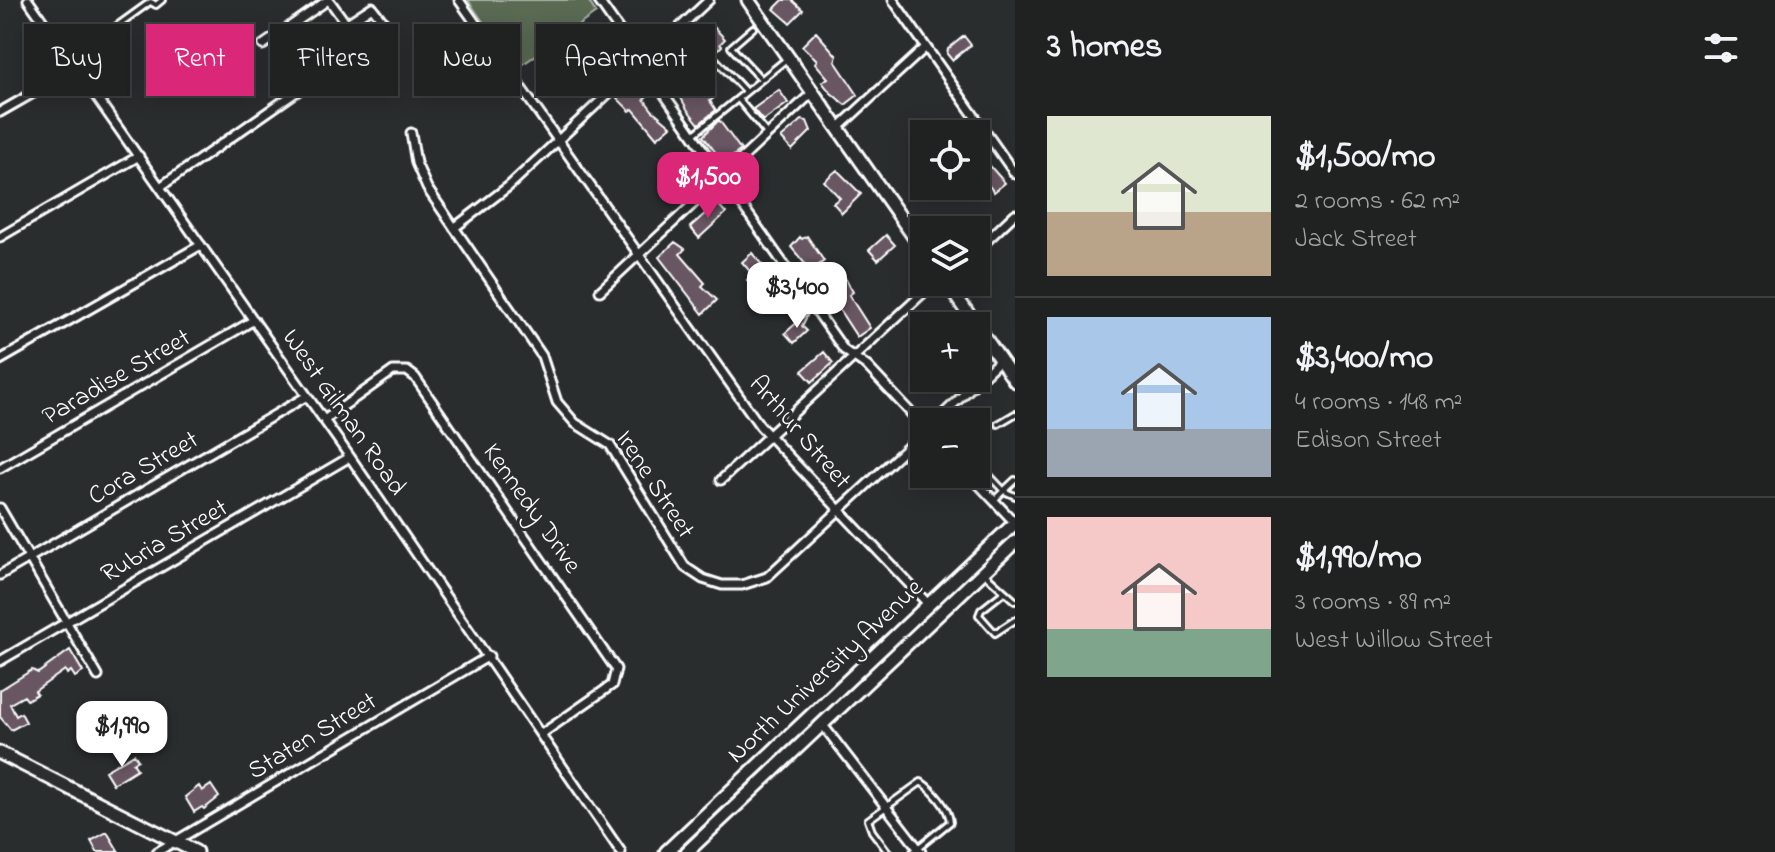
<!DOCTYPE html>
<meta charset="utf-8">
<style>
:root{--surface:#202222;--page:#282a2a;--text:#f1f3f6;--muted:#a2a4a5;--line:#3d3f40;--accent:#db2777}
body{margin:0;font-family:"Indie Flower",sans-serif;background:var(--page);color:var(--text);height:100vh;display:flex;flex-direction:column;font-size:30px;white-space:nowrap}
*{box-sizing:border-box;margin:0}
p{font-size:26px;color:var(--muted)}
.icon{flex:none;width:44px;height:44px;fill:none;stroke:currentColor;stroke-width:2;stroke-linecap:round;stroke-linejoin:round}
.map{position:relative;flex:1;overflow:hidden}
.panel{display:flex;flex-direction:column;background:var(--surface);width:760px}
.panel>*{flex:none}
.top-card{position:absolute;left:24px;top:24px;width:760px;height:72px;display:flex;gap:16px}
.fabs{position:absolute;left:910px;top:120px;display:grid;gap:16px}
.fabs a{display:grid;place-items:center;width:80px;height:80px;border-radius:0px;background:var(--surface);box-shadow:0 4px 20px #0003,0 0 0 2px var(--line);font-size:40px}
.price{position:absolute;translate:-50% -68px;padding:0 18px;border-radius:16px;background:#fff;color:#222;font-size:26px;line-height:52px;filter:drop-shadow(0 2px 4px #0008)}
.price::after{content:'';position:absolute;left:50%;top:48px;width:24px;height:18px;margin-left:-12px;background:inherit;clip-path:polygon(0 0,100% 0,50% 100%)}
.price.on{background:var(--accent);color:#fff}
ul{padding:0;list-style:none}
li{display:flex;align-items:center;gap:24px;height:200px;padding:0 32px}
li+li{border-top:2px solid var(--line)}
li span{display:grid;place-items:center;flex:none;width:224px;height:160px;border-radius:0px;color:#555}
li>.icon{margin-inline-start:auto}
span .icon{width:96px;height:96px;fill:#fffc;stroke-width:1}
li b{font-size:34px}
h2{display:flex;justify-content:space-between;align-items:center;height:96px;padding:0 32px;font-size:34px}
.pill{padding:0 28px;border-radius:0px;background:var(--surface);box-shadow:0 4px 20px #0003,0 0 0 2px var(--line);font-size:28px;line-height:72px}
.pill.on{background:var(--accent);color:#fff}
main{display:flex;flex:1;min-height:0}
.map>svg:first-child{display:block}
.green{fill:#5a6a52;stroke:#acb4a8;stroke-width:2}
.building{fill:#675762;stroke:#fff;stroke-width:2}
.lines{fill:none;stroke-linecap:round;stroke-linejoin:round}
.lane-casing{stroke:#fff;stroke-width:10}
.street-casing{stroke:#fff;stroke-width:13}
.secondary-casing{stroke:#fff;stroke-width:17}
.lane{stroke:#2a2d2e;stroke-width:4}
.street{stroke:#2a2d2e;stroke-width:7}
.secondary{stroke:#2a2d2e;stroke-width:11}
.labels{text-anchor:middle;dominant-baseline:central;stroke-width:6;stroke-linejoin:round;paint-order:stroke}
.street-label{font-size:26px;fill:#fff;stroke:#2a2d2e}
</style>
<main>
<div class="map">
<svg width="1015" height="852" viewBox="0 0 1015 852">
<rect width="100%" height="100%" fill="#2a2d2e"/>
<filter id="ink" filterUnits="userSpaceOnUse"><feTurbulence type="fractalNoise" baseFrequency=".0125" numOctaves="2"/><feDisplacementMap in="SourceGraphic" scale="16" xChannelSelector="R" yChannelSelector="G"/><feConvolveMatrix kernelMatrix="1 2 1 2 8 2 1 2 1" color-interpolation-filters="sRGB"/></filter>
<g filter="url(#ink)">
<path class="green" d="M468 0H588L596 13 516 69Z"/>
<path class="building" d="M783 0H792L803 10 790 23 774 9Z
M712 25 725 39 720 44 722 46 684 82 691 94 706 84 715 97 710 101 716 110 699 124 687 109 680 96 683 94 660 69 705 27 707 30Z
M816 32 837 56 835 61 858 95 845 105 830 92 822 82 828 78 815 63 817 60 802 46Z
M964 36 971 45 952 60 947 54 948 49Z
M636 80 649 94 644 99 652 110 671 126 657 138 633 109 630 111 617 98Z
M779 90 788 103 763 121 753 109Z
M719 120 741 150 724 163 703 136Z
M802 120 807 121 811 131 792 150 781 138Z
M976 150 1005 183 994 192 976 169Z
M837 170 861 194 842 213 833 203 840 198 824 181Z
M717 203 726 213 699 238 690 227Z
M886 235 895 245 878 260 869 250Z
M807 236 824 261 811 271 791 247 800 237 802 239Z
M675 242 685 249 680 254 705 283 702 286 717 300 703 314 659 257Z
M752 253 769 273 771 279 758 291 747 280 753 275 742 262Z
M845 278 853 292 849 295 870 328 857 337 827 291Z
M809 312 802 326 807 331 794 343 785 333Z
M824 352 833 363 812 382 802 371Z
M70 650 83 672 75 677 71 671 67 674 65 670 35 691 37 694 27 700 24 696 10 704 16 716 21 713 26 722 11 730 0 717V690L32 670 38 673Z
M134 754 138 760 133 763 137 769 113 784 105 771Z
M211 785 219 797 204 809 202 807 194 812 185 797 199 786 202 791Z
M107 832 119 852H97L91 841Z"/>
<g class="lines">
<g class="lane-casing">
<path id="lane" d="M151 2 156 5 162 0
M753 28 731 47 761 79
M71 59 150 2
M716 60 745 91
M739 100 768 135
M693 135 788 58
M998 424 1015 414
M976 481 986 472 1004 491 1015 496
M994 500 1015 480
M985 574 1015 601
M1004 592 981 610 979 615 995 633 1015 620
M888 852 872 831 868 820 921 782C933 790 949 808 950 822L913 852"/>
</g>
<g class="street-casing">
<path id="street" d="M28 0 350 457 621 852
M329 0 362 46
M459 0 760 426 929 605
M598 0 844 350 867 366 924 427
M893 0 1015 174
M263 45 328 0
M0 112 77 68
M838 128 926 47
M411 133 416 163 427 188 542 356 557 402 575 423 610 445 685 567 703 579 722 585H742L767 577 924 432
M160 187 388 28 372 7 346 24
M454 228 509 186 709 0
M0 237 139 156
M976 251 1015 214
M600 291 813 92
M0 360 201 245
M324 420 393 371H407L415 377 616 669 612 685 543 733
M935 422 1000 360
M0 468 254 320
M969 474 1015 523
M721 480 935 282
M0 508 98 676
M0 575 307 396
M0 661 350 457
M822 724 921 852
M157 852 489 656"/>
</g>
<g class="secondary-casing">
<path id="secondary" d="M748 0 924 251
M946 282 1015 381
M0 753 196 852
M666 852 1015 523
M687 852 1015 542"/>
</g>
<use href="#lane" class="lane"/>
<use href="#street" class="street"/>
<use href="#secondary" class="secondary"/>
</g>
</g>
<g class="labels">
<g class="street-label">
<text transform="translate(117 378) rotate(-30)">Paradise Street</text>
<text transform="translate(343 413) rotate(55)">West Gilman Road</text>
<text transform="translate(799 433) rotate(49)">Arthur Street</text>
<text transform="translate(144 469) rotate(-30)">Cora Street</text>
<text transform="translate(654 485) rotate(57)">Irene Street</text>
<text transform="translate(531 509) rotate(55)">Kennedy Drive</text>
<text transform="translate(165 542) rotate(-30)">Rubria Street</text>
<text transform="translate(826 672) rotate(-43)">North University Avenue</text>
<text transform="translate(313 737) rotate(-31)">Staten Street</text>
</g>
</g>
</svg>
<div class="fabs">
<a><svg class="icon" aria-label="locate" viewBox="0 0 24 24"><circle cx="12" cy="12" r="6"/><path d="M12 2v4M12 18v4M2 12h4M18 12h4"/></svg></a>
<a><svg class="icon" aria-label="layers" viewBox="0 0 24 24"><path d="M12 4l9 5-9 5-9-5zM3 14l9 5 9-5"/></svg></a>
<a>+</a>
<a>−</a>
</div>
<b class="price on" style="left:708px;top:220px">$1,500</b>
<b class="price" style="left:797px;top:330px">$3,400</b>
<b class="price" style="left:122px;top:769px">$1,990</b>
<div class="top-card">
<a class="pill">Buy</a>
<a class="pill on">Rent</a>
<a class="pill">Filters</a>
<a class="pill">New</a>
<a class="pill">Apartment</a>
</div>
</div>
<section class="panel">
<h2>3 homes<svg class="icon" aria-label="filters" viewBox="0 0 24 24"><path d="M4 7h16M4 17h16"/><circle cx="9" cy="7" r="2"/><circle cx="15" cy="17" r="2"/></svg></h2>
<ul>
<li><span style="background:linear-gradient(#dfe7d0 60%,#b9a48a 0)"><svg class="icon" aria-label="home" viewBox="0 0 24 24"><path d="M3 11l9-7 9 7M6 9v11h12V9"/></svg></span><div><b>$1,500/mo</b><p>2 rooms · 62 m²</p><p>Jack Street</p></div></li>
<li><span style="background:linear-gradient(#a9c7e8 70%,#9aa5b1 0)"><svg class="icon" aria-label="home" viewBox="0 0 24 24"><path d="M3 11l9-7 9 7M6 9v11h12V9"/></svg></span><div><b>$3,400/mo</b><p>4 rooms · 148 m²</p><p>Edison Street</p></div></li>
<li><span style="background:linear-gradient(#f6c9c9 70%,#7fa58c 0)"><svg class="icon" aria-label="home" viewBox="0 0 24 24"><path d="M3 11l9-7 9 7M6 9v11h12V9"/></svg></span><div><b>$1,990/mo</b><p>3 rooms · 89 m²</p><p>West Willow Street</p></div></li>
</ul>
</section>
</main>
